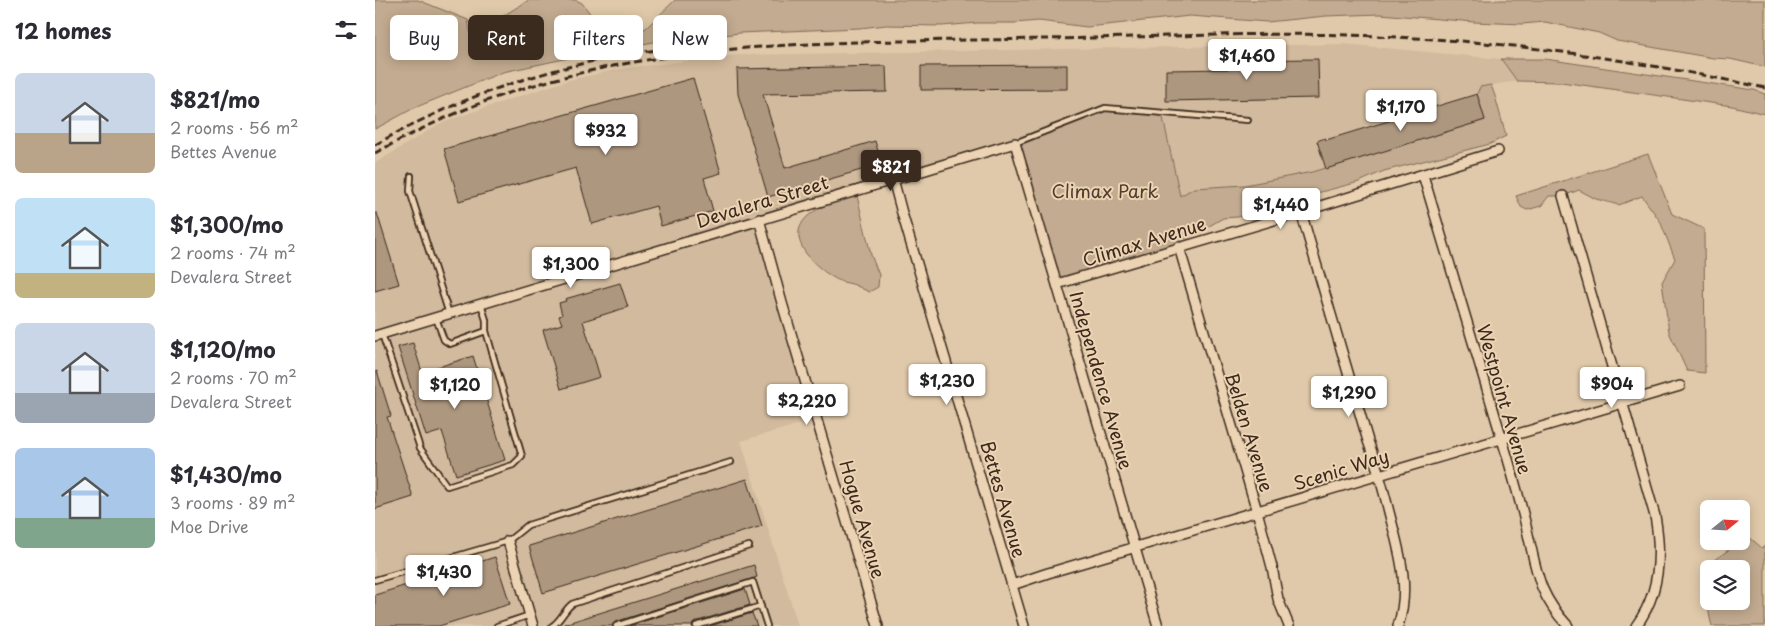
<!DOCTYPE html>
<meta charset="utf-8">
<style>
:root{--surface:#fff;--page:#f7f7f7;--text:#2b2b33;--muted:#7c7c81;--accent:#3b2a1e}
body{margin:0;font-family:"Playpen Sans",sans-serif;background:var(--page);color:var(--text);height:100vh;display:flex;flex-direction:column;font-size:19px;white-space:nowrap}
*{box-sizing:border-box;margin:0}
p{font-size:16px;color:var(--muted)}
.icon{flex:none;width:28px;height:28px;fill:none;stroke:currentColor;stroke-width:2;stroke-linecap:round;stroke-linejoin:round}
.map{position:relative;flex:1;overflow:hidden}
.panel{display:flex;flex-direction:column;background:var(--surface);width:375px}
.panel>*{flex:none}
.banner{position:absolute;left:15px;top:15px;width:475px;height:45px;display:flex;gap:10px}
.needle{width:32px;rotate:72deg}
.buttons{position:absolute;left:1325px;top:500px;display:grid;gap:10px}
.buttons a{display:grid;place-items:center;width:50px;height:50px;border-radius:8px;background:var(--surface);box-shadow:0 2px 12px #0003;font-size:25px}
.price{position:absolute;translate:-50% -42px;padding:0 11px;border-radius:5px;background:#fff;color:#222;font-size:16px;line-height:32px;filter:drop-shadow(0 1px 2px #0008)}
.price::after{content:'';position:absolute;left:50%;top:30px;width:15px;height:11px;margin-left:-8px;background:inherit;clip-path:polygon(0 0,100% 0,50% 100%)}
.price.current{background:var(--accent);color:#fff}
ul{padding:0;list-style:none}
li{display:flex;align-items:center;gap:15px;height:125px;padding:0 15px}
li span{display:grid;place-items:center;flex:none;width:140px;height:100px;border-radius:8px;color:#555}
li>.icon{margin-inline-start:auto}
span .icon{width:60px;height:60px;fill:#fffc;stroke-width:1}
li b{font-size:21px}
h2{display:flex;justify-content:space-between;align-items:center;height:60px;padding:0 15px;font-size:21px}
.chip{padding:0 18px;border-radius:8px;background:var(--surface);box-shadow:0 2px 12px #0003;font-size:18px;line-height:45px}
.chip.current{background:var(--accent);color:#fff}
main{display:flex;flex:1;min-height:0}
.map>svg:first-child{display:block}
.built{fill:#d1ba9d}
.green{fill:#c2ab90;stroke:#7e6a57;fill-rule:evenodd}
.building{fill:#ad977f;stroke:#3b2a1e}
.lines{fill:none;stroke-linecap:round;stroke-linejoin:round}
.service-casing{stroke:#3b2a1e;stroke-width:8}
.minor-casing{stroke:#3b2a1e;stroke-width:12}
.service{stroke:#ebd3b3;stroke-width:4.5}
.minor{stroke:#ebd3b3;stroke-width:9}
.rail{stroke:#3b2a1e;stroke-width:3;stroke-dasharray:8 4;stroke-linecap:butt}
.labels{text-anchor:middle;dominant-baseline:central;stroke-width:4;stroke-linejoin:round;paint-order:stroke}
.park-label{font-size:18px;fill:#4f3d2f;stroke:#ebd3b3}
.street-label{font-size:18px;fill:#3b2a1e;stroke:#ebd3b3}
</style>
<main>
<section class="panel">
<h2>12 homes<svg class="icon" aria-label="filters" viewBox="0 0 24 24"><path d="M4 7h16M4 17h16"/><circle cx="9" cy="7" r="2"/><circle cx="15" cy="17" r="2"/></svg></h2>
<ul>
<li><span style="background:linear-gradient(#c9d6e8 60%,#b9a48a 0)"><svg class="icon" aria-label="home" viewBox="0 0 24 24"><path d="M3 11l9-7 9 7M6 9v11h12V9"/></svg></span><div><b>$821/mo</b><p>2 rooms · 56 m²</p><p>Bettes Avenue</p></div></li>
<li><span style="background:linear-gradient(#bfe0f5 75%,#c2b280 0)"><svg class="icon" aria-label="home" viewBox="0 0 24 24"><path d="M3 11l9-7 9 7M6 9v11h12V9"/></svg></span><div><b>$1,300/mo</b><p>2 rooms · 74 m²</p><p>Devalera Street</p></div></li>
<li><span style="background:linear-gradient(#c9d6e8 70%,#9aa5b1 0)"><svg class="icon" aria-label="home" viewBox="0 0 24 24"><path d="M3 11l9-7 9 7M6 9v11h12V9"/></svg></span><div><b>$1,120/mo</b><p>2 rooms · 70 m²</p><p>Devalera Street</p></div></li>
<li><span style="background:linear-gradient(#a9c7e8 70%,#7fa58c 0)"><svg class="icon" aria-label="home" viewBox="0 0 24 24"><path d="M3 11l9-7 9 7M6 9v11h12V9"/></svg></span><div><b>$1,430/mo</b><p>3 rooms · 89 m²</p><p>Moe Drive</p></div></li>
</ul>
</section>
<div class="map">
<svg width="1390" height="626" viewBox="0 0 1390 626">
<rect width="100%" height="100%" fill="#e0c9aa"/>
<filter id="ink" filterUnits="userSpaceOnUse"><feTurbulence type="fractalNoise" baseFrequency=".02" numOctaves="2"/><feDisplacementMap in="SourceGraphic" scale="10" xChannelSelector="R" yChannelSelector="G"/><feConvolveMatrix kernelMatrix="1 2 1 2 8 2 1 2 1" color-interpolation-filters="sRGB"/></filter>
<g filter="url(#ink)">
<path class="built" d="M968 44 1126 59 1142 81 1105 87 1102 94 1110 120 951 169 870 185 819 188 805 196 787 114 640 143 385 219 442 419 366 441 423 626H0V163L7 159 64 124 100 111 194 80 251 68 364 55Z"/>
<path class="green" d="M0 0H43L93 20 96 35 99 41 105 30 154 0H201L207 3 217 16 270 29 300 0H1390V67L1355 59 1338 58 1242 41 1224 33 1170 22 1147 24 1099 22 1005 14 951 16 892 22 815 16 712 27 664 21 640 23H602L567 26 511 25 485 28 364 33 318 39H295L208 55 128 72 39 108 0 129Z
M1126 59H1170L1379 90 1390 94V114L1357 106 1186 82 1142 81Z
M1116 85 1120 96 1131 136 1115 144 1009 171 984 182 900 204 863 217 848 218 824 232 813 233 815 244 682 284 640 143 730 108 787 113 805 196 819 188 870 185 937 172 1110 120 1102 94 1105 87Z
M1273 154 1297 214 1329 229 1330 373 1312 371 1294 332 1287 282 1300 259 1285 221 1267 196 1244 205 1221 199 1204 190 1188 196H1174L1166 206 1152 210 1146 207 1141 196Z
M482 196 496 255 504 275 503 287 494 292C489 290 485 287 480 285 475 283 470 283 465 281 447 273 413 245 427 223 438 206 464 201 482 196Z
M1366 536H1373L1387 548 1390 546V626H1337C1331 606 1332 585 1332 565L1355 549V541H1366ZM1334 569H1366V601H1334Z"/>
<path class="building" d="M943 59 944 98 791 101V70L854 69 853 60Z
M692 65V89L546 90V66Z
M511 66 512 92 388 94 410 168 500 141 507 164 393 197 363 94 362 69Z
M318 78 346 173 329 178 338 211 286 226 281 206 217 224 201 168 84 201 69 149Z
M1102 94 1110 120 951 169 942 141 950 138 951 140Z
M0 213H2L24 284 0 291Z
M245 283 253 307 208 321 225 377 186 389 168 330 187 324 184 316 187 315 184 303 191 301 190 299Z
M38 343 47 372 98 356 130 460 81 475 67 431 51 436 23 347Z
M2 371 16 416 12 417 38 497 0 509V372Z
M372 479 387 526 168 593 154 546Z
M120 557 135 604 64 626H0V595Z
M379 565 382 577 240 622 237 626H190L189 624Z
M370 589 375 605 320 622 317 626H254Z
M377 613 382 626H335Z"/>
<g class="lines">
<g class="service-casing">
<path id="service" d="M640 143 730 108 873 120
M36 176 35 191 74 314
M61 318 69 340 75 344 111 331V320L106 304
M7 334 45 448 72 486 138 465 147 456 111 331
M0 580 133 541 153 525 356 462
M122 626 155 615
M177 626C185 622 189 610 197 604L374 546
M241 626 378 582 392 626
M321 626 386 606"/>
</g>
<g class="minor-casing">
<path id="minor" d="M1048 175C1074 263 1101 351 1127 439 1136 469 1145 500 1152 530 1162 571 1162 593 1193 626
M518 179 527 213 649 626
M1188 196 1280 516C1287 555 1285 594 1261 626
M926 212 993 441C1002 465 1008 488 1014 512 1024 551 1036 586 1023 626
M384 219 407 303 503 626
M804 247 882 511 897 567 903 599 914 626
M682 284 926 212 1123 151
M0 336 640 143 783 626
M133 541 158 626
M637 585 673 573 1305 386"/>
</g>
<use href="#service" class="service"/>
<use href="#minor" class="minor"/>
<path class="rail" d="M0 145C105 84 221 52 342 44
M0 153C50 126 101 102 156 86 321 37 499 42 670 39 793 37 916 30 1039 38 1157 44 1274 63 1390 88"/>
</g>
</g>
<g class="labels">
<g class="park-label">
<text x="730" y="190">Climax Park</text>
</g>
<g class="street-label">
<text transform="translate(387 201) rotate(-17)">Devalera Street</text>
<text transform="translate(769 241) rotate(-17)">Climax Avenue</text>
<text transform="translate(727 380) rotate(74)">Independence Avenue</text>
<text transform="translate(1130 399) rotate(74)">Westpoint Avenue</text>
<text transform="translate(875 432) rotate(73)">Belden Avenue</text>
<text transform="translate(966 469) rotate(-17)">Scenic Way</text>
<text transform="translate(629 499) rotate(74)">Bettes Avenue</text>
<text transform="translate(488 519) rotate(74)">Hogue Avenue</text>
</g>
</g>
</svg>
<div class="buttons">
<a><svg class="needle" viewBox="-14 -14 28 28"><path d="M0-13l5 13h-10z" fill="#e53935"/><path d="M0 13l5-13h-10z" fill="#7c7c81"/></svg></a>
<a><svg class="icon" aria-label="layers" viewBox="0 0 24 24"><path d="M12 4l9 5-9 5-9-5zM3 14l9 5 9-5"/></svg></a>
</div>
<b class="price" style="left:872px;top:81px">$1,460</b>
<b class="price" style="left:1026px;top:132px">$1,170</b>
<b class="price" style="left:231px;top:156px">$932</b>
<b class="price current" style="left:516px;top:192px">$821</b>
<b class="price" style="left:906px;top:230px">$1,440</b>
<b class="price" style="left:196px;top:289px">$1,300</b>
<b class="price" style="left:572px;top:406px">$1,230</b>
<b class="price" style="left:1237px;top:409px">$904</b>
<b class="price" style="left:80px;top:410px">$1,120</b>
<b class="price" style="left:974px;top:418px">$1,290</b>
<b class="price" style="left:432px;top:426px">$2,220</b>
<b class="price" style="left:69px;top:597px">$1,430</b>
<div class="banner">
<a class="chip">Buy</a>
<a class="chip current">Rent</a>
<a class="chip">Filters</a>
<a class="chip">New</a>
</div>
</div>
</main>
